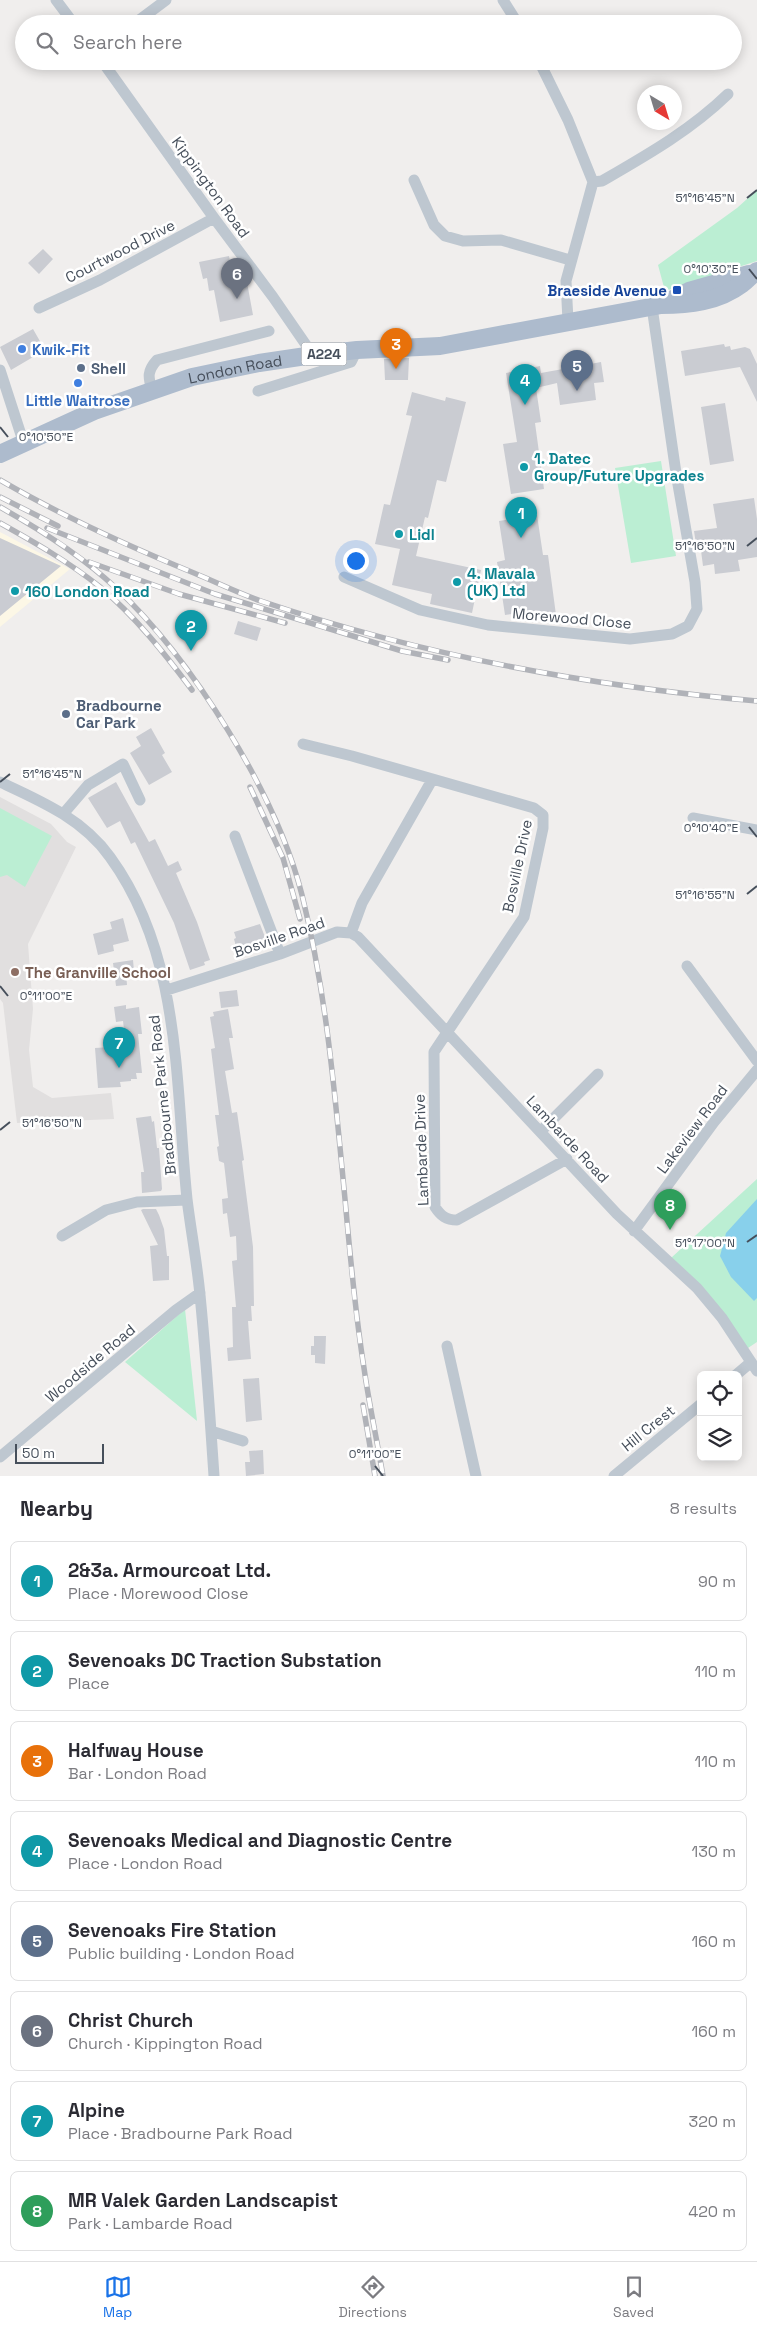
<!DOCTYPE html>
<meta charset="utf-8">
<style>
body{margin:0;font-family:"Space Grotesk",sans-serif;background:#f2f2f3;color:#2b2b33}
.controls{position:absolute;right:15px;bottom:15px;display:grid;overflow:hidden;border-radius:8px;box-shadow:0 2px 12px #0003}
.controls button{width:45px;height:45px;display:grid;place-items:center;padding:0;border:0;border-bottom:1px solid #e1e1e2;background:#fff;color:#2b2b33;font:25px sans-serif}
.compass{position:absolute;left:637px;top:85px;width:45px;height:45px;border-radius:50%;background:#fff;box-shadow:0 2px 12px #0003;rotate:142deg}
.scale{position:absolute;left:15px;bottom:12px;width:89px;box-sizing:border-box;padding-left:5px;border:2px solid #464f5b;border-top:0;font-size:14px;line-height:18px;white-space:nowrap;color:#464f5b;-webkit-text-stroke:4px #fff;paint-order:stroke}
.you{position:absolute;left:355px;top:560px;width:18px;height:18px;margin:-12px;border:4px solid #fff;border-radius:50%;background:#1a73e8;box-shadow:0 0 0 8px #1a73e833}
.badge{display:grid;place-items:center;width:32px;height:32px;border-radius:50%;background:#1a73e8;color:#fff;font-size:16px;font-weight:700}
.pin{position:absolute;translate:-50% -41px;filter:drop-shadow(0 1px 2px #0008)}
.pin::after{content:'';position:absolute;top:26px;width:18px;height:15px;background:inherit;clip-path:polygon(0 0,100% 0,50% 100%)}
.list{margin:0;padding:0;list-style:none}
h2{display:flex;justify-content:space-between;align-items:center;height:65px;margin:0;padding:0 20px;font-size:21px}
h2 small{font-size:16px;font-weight:400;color:#7c7c81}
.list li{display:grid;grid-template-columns:32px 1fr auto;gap:15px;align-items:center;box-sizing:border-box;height:80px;margin:0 10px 10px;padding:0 10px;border:1px solid #e1e1e2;border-radius:8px}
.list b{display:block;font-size:19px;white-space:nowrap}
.list p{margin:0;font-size:16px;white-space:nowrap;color:#7c7c81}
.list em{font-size:16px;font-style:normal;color:#7c7c81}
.icon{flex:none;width:28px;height:28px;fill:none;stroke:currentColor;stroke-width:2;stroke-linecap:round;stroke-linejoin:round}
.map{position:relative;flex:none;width:757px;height:1476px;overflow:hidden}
.search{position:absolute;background:#fff;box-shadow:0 2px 12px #0003;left:15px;right:15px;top:15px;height:55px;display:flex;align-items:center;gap:12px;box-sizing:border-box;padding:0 18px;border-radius:28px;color:#7c7c81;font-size:19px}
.sheet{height:785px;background:#fff}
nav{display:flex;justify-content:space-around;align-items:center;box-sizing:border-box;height:70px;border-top:1px solid #e1e1e2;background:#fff;font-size:14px;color:#7c7c81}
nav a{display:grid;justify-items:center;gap:2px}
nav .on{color:#1a73e8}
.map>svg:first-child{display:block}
.commercial{fill:#fcf7e6}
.education{fill:#e1dfdf}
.green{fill:#bbeed3}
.water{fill:#88d0eb}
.building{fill:#caccd2}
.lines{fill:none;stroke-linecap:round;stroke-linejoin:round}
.street{stroke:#bec7d0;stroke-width:11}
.primary{stroke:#adbbcd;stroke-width:18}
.rail-casing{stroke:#b0b2b8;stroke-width:5.5}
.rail{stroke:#fff;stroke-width:4;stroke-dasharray:11;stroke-linecap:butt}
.ticks{fill:none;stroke:#464f5b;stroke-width:2}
.transit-dot{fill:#1a4fb4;stroke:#fff;stroke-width:2}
.shop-dot{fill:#3f7fe0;stroke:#fff;stroke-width:2}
.service-dot{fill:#5c6f8a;stroke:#fff;stroke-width:2}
.culture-dot{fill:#0f9aa8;stroke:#fff;stroke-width:2}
.education-dot{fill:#8d6e63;stroke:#fff;stroke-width:2}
.labels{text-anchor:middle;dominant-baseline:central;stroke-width:5;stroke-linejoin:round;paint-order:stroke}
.shield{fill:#fff;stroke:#7e848c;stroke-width:1}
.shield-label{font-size:14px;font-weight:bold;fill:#464f5b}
.street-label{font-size:15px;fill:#464f5b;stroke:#fff}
.transit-label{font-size:15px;font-weight:bold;fill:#164399;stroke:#fff;text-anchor:end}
.shop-label{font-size:15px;font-weight:bold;fill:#366cbe;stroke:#fff;text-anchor:start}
.service-label{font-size:15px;font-weight:bold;fill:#4e5e75;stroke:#fff;text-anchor:start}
.culture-label{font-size:15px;font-weight:bold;fill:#0d838f;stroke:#fff;text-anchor:start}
.education-label{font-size:15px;font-weight:bold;fill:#785e54;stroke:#fff;text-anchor:start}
.ticks-label{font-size:12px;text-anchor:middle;fill:#464f5b;stroke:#fff;stroke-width:5;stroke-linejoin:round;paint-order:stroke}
</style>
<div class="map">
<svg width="757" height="1476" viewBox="0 0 757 1476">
<rect width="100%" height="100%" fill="#f0eeed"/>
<path class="commercial" d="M0 532 70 569 0 627Z"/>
<path class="education" d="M0 797 51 824 67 842 76 847 28 944 33 1009 29 1050 33 1087 52 1098 111 1093 114 1119 17 1123 3 1003 0 999Z"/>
<path class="green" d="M757 190V261L665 291 658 265 737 208Z
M661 461 676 556 631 563 615 468Z
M0 808 52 836 25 887 7 875 0 877Z
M757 1179V1342L745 1350 671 1258Z
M185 1309 197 1421 125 1362Z"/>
<path class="water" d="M757 1199V1298L754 1301 731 1277 720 1256 726 1233Z"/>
<path class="building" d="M43 249 53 259 39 274 28 263Z
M229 256 234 280 246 277 253 315 220 322 214 290 209 291 207 278 203 279 199 262Z
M33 329 45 350 11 370 0 347Z
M724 344 725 347 730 346 731 350 745 347 750 349 757 364V402L740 367 685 376 681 351Z
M409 358 408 380H385L384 359Z
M601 362 604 382 594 383 596 400 560 405 557 383 536 388 541 422 535 423 544 489 511 494 503 444 517 442 506 373 540 366 541 373Z
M412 392 445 401 446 397 466 402 446 482 437 480 428 518 425 517 416 556 481 570 472 613 430 604 432 594 392 585 400 549 375 544 384 504 390 505 412 416 406 415Z
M725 403 734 461 710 465 701 407Z
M754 498 757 519V557L738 560 740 571 715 574 714 564 703 566 700 543 696 544 694 531 717 528 713 504Z
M537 515 543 555H548L556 615 530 618 528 612 505 615 497 562 505 560 499 521Z
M0 538 61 566 0 616Z
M238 621 261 628 257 641 234 634Z
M151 728 165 753 162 755 172 772 149 785 130 753 141 746 136 737Z
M116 782 149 842 155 839 168 866 178 861 182 870 176 873 197 922 210 960 204 962 205 965 190 970 174 923 135 842 131 844 120 821 107 828 88 798Z
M123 918 129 941 113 945 114 951 98 955 93 934 112 929 110 922Z
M260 924 268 945 238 954 234 939 236 938 234 932Z
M133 960 134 971 126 973 127 985 116 986 113 963Z
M237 990 239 1006 221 1008 219 992Z
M126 1005V1009L139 1007 142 1034H138L142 1073H136L137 1079H131V1081L120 1082 121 1087 98 1088 95 1048 126 1046 123 1021 116 1022 114 1007Z
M228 1009 233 1038H229L234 1069 225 1071 232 1113 237 1112 244 1160 242 1161 253 1247 254 1306H251L252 1321H248L251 1359 228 1361 227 1348 233 1347 232 1307H236L232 1261 237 1260 236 1236 230 1237 227 1213 223 1214 222 1199 228 1198 224 1163 219 1161 217 1147 219 1146 215 1115H219L211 1049 215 1048 210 1017 214 1016 213 1012Z
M151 1116 152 1122 154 1121 157 1148H159L162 1189 161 1191 142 1193 141 1172H144L136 1118Z
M143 1209H156L159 1215 164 1229 167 1256H169V1280L153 1281 150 1246 158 1245 141 1210Z
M314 1336H326L325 1364 315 1363V1355H311V1346H314Z
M259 1378 262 1420 246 1422 243 1379Z
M263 1450 264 1474 246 1476 245 1462H250L249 1451Z"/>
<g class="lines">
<path class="street" d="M56 0 74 24
M503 0 518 24
M134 24 166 0
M102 61 214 218 273 297 313 355
M539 61 568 120 593 182 566 281 568 321
M414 180 434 225 445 236 463 241 501 240 570 260
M593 182 602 181C647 155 691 130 728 94
M39 308 100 280 214 218
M0 370 24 444
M152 390C148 377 147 371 157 360L269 331
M258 391 351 362 357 350
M344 577 420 610 488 625 630 639 672 634 688 626 697 609 695 582 676 473 652 307
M303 744 352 756 534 808 543 815V828L524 917 434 1052 435 1207C441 1216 446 1220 457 1220L567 1159
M0 782C41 801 83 819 110 857 182 956 175 1083 187 1199 191 1231 197 1263 200 1295 206 1355 210 1416 214 1476
M64 813 88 785 123 764 140 800
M693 818 757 830
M235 836 280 954
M351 933 362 903 432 780
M687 966 757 1061
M167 990 280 954 337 932 351 933 358 937 617 1214 697 1288 722 1318 757 1371
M541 1131 598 1074
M634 1231 714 1122 757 1070
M62 1236 106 1210 137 1202 187 1200
M447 1346 476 1476
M736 1375 750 1363
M211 1431 243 1441
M0 1457 176 1310 200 1293
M614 1476 701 1404"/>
<g class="primary">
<path d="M665 303 689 291 749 274"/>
<path id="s1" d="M0 454 94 411 192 377 259 363 313 355 357 350 440 346 661 305C689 305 718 302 742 284 748 280 751 275 757 271"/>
</g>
<defs>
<path id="rail" d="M0 480C62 516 128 546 194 573 216 582 238 593 261 601 420 655 590 686 757 701
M0 497 58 526
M0 507C41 530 82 556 116 588 192 659 277 795 302 895 327 996 335 1096 345 1199 350 1255 355 1312 364 1368 369 1404 377 1440 383 1476
M0 523C34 542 69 562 100 587 135 616 165 654 192 690
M47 528 215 594 402 651 448 660
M89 562 179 594 285 623
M250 787 283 858 300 919
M363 1405 375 1476"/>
</defs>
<use href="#rail" class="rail-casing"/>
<use href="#rail" class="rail"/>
</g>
<path class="ticks" d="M747 198 757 190M749 269 757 279M0 427 8 437M747 546 757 538M0 782 10 774M749 827 757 837M747 894 757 886M0 986 8 996M0 1130 10 1122M747 1242 757 1235M375 1466 383 1476"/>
<rect class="transit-dot" x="672" y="285" width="10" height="10" rx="2.5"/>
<g class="shop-dot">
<circle cx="22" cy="349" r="5"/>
<circle cx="78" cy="383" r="5"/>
</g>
<g class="service-dot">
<circle cx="81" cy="368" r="5"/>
<circle cx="66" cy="714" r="5"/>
</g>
<g class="culture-dot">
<circle cx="524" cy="467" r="5"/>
<circle cx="399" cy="534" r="5"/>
<circle cx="457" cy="582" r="5"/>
<circle cx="15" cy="591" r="5"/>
</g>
<circle class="education-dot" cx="15" cy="972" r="5"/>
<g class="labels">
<rect class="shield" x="301.5" y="342.5" width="45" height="23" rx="4"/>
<g class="shield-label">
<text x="324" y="354">A224</text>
</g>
<g class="street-label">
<text transform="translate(211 187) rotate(54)">Kippington Road</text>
<text transform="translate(120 251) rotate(-27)">Courtwood Drive</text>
<text stroke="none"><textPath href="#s1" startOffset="251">London Road</textPath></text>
<text transform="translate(572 618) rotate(5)">Morewood Close</text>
<text transform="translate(517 866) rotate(-78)">Bosville Drive</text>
<text transform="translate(279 937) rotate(-19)">Bosville Road</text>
<text transform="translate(162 1095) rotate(-96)">Bradbourne Park Road</text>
<text transform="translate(692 1129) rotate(-53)">Lakeview Road</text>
<text transform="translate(568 1139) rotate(47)">Lambarde Road</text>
<text transform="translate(421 1150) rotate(-92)">Lambarde Drive</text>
<text transform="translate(90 1363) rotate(-40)">Woodside Road</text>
<text transform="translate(648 1428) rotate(-39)">Hill Crest</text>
</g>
<g class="transit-label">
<text x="667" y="290">Braeside Avenue</text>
</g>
<g class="shop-label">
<text x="32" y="349">Kwik-Fit</text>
<text x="78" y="400" text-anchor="middle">Little Waitrose</text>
</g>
<g class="service-label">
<text x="91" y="368">Shell</text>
<text x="76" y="705">Bradbourne<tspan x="76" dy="17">Car Park</tspan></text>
</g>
<g class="culture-label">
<text x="534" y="458">1. Datec<tspan x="534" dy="17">Group/Future Upgrades</tspan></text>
<text x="409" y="534">Lidl</text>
<text x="467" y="573">4. Mavala<tspan x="467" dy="17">(UK) Ltd</tspan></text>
<text x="25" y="591">160 London Road</text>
</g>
<g class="education-label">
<text x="25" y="972">The Granville School</text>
</g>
</g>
<g class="ticks-label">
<text x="705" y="202">51°16'45"N</text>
<text x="711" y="273">0°10'30"E</text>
<text x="46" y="441">0°10'50"E</text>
<text x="705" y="550">51°16'50"N</text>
<text x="52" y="778">51°16'45"N</text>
<text x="711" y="832">0°10'40"E</text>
<text x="705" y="899">51°16'55"N</text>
<text x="46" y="1000">0°11'00"E</text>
<text x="52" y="1127">51°16'50"N</text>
<text x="705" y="1247">51°17'00"N</text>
<text x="375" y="1458">0°11'00"E</text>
</g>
</svg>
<div class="controls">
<button><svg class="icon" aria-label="locate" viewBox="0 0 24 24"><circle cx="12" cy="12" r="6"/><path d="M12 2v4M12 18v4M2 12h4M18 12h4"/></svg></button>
<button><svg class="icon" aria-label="layers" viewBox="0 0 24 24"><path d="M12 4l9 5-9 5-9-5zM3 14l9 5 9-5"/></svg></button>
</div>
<svg class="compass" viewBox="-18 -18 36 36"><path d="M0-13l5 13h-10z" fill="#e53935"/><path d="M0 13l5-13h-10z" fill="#7c7c81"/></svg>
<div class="scale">50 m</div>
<div class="you"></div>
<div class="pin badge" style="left:521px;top:538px;background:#0f9aa8">1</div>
<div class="pin badge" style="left:191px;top:651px;background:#0f9aa8">2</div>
<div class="pin badge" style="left:396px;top:369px;background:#e8710a">3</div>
<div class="pin badge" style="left:525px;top:405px;background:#0f9aa8">4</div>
<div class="pin badge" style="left:577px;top:391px;background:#5c6f8a">5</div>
<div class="pin badge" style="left:237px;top:299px;background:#6b7280">6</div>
<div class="pin badge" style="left:119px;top:1068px;background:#0f9aa8">7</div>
<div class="pin badge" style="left:670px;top:1230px;background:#2e9e5b">8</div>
<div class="search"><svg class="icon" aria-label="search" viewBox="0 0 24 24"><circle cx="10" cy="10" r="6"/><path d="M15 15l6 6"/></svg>Search here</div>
</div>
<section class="sheet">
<h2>Nearby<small>8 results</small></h2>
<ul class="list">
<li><span class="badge" style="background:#0f9aa8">1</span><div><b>2&amp;3a. Armourcoat Ltd.</b><p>Place · Morewood Close</p></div><em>90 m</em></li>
<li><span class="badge" style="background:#0f9aa8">2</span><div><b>Sevenoaks DC Traction Substation</b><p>Place</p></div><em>110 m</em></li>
<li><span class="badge" style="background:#e8710a">3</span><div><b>Halfway House</b><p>Bar · London Road</p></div><em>110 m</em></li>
<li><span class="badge" style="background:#0f9aa8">4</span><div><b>Sevenoaks Medical and Diagnostic Centre</b><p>Place · London Road</p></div><em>130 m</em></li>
<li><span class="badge" style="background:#5c6f8a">5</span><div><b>Sevenoaks Fire Station</b><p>Public building · London Road</p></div><em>160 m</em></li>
<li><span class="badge" style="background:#6b7280">6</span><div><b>Christ Church</b><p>Church · Kippington Road</p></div><em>160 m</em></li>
<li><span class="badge" style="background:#0f9aa8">7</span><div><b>Alpine</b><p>Place · Bradbourne Park Road</p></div><em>320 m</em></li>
<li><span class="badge" style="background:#2e9e5b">8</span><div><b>MR Valek Garden Landscapist</b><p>Park · Lambarde Road</p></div><em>420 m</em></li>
</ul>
</section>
<nav>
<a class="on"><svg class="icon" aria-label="map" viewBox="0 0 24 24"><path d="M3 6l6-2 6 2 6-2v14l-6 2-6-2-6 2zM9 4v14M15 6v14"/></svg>Map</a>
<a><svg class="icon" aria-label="directions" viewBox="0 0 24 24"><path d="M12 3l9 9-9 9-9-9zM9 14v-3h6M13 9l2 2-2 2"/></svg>Directions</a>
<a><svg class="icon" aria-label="saved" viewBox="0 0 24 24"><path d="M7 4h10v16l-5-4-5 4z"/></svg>Saved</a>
</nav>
